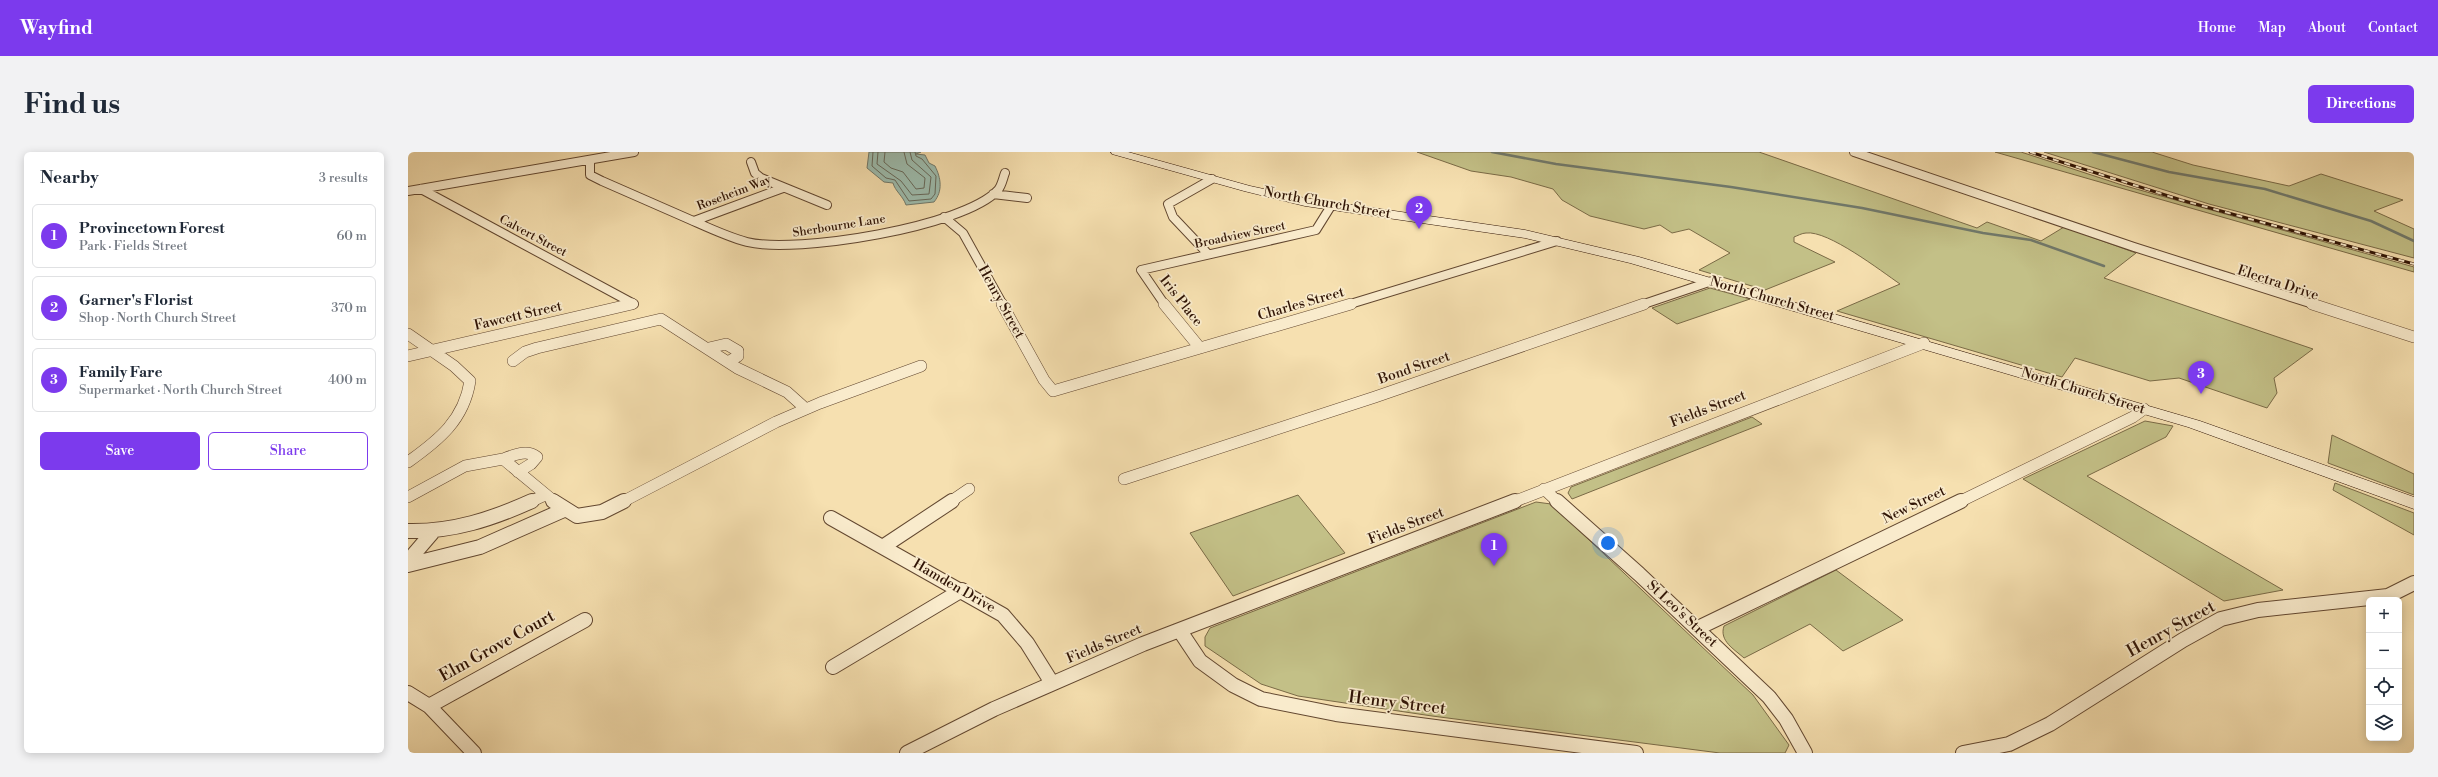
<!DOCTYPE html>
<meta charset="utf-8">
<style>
body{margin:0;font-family:"Libre Bodoni",serif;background:#f2f2f3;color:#1f2937}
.controls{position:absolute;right:12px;bottom:12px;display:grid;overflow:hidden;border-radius:6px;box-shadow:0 2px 10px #0003}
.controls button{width:36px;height:36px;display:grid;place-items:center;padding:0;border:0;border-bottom:1px solid #e0e1e3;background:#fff;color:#1f2937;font:20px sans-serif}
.you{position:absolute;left:1200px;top:391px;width:14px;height:14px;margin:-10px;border:3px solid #fff;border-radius:50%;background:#1a73e8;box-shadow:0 0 0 6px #1a73e833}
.badge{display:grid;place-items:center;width:26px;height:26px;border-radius:50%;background:#7c3aed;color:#fff;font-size:13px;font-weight:700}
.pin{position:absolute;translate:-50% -33px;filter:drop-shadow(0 1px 2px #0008)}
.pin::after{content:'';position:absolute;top:21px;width:14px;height:12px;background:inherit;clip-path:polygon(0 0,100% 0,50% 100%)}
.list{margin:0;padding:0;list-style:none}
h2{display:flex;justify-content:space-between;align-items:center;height:52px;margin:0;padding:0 16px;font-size:17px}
h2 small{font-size:13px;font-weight:400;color:#747a83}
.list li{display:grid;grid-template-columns:26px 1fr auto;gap:12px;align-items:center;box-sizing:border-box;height:64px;margin:0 8px 8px;padding:0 8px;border:1px solid #e0e1e3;border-radius:6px}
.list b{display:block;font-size:15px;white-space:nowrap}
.list p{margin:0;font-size:13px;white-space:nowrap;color:#747a83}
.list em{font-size:13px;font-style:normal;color:#747a83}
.actions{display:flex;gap:8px;padding:12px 16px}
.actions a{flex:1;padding:9px 0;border:1px solid #7c3aed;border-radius:6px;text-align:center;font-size:14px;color:#7c3aed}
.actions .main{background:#7c3aed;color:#fff}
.icon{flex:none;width:22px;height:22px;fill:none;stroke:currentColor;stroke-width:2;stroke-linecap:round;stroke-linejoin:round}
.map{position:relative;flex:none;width:2006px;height:601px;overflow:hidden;border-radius:6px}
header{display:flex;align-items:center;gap:24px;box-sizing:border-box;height:56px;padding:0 20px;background:#7c3aed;color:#fff}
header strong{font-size:19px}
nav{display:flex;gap:22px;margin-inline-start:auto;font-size:14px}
.intro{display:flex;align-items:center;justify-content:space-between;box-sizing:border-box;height:96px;padding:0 24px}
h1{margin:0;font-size:28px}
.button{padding:10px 18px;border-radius:6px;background:#7c3aed;color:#fff;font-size:14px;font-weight:700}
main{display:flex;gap:24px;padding:0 24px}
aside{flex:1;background:#fff;border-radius:6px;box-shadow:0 2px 10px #0003}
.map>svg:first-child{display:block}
.green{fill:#c3c087;stroke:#7a6a46}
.water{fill:#9dbdaf;stroke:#71796b}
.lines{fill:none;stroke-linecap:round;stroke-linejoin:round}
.shore{stroke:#66685a;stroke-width:1}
.stream{stroke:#71796b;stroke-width:2.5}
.minor-far2-casing{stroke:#624730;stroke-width:10}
.minor-far1-casing{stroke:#624730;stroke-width:12}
.minor-casing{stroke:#624730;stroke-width:16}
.secondary-casing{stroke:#301405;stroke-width:1}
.minor-far2{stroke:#f9ebcc;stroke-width:8}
.minor-far1{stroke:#f9ebcc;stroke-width:11}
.minor{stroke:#f9ebcc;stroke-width:14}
.secondary{fill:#f9ebcc;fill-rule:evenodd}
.rail-casing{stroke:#301405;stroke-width:3}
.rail{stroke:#f9ebcc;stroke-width:2;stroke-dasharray:6;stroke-linecap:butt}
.labels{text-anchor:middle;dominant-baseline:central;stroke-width:3.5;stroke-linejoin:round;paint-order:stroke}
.far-street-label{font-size:12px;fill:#301405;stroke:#f9ebcc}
.street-label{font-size:14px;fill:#301405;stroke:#f9ebcc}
.near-street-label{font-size:17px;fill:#301405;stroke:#f9ebcc}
</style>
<header>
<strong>Wayfind</strong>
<nav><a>Home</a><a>Map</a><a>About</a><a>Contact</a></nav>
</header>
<div class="intro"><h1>Find us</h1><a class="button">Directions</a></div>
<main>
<aside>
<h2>Nearby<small>3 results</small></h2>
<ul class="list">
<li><span class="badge">1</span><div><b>Provincetown Forest</b><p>Park · Fields Street</p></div><em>60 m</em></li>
<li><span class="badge">2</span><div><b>Garner's Florist</b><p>Shop · North Church Street</p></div><em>370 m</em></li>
<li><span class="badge">3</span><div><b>Family Fare</b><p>Supermarket · North Church Street</p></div><em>400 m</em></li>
</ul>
<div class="actions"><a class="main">Save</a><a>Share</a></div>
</aside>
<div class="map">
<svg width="2006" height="601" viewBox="0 0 2006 601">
<rect width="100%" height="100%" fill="#f6e0b0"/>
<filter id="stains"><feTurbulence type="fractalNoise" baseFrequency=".005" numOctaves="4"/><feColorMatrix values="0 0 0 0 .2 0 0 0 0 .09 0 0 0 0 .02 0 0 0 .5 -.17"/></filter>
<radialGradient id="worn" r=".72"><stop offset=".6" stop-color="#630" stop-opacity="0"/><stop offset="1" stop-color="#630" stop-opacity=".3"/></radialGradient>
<path class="green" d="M1009 0H1351L1569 76 1579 70 1633 89 1656 75 1728 101 1696 126 1905 197 1866 226 1869 241 1859 256 1771 226 1742 229 1667 206 1654 225 1429 159 1492 132C1473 119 1420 78 1398 81 1394 81 1389 84 1386 85V90L1427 110 1357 138 1291 118 1322 101 1281 77 1264 81 1252 73 1236 77 1182 64 1154 48 1145 37 1103 25 1063 19Z
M1587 0H1613L1714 33 2006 115V120Z
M1636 0H1744L1785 13 1881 34 1913 22 1995 48 1966 59 2006 77V106L1801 52Z
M1302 136 1342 147 1269 172 1244 156Z
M1344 265 1354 272 1164 347 1160 341 1163 335Z
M1737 269 1765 274 1758 285 1679 324 1875 438 1816 449 1615 327Z
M1924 283 2006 322V343L1920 311Z
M1927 331 2006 361V383L1925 338Z
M890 343 937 401 825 444 782 381Z
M1128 350 1143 352 1345 543 1381 593 1377 601H1312L1024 564 890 544 853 532 797 494V485L802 476Z
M1428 418 1495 468 1435 499 1402 472 1336 506C1326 497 1311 489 1316 474Z"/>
<path class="water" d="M461 0H513L508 2 517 3 521 11 527 14C533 26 535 39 526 50L498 53C495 44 487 39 485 31L476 30 459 16Z"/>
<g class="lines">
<path class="shore" d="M465 0 464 14 478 26 487 28 501 49 523 47 527 42 528 24 514 7 508 4 507 0
M470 0 469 12 493 29 504 43 521 42 523 25 504 8 502 0
M477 0 476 10 483 16 495 20 508 37 516 36 517 26 499 12 496 0"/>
<path class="stream" d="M1084 0 1148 12 1323 35 1454 56 1575 81 1623 88 1696 114
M1685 0 1761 20 1857 37 1963 69 2006 89"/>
<defs>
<path id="minor-far2" d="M1446 0 1726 95 1908 153
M182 8V23L194 29C224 42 253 55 283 68 301 76 320 85 339 90 388 102 556 75 590 38 594 33 595 26 597 21
M343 10 347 21 353 26 419 53
M13 37 226 152
M0 39 226 0
M585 42 619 46
M536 65 555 81 595 153
M286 69 375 36
M800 102 765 65 760 52 804 27
M220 153 226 152
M757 153 733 118 908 78 923 54
M939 153 1149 89
M1233 153 1304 129"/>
<path id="minor-far1" d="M594 152 636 228 645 239 943 152
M756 152 792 196
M1904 152 2006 185
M0 182 46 214 62 229C56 268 31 288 0 310
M301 196 318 192 330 199V204L320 210
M0 204 224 152
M105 209 117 200 129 196 253 167 329 216 379 240 398 257
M95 307C106 303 119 297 129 305L123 312 110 320
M716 327 967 245 1236 152
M1136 337 1150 350
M0 345 57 314 95 307 147 350
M122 350 137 343
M214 350 368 270 412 251 513 214
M542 350 561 337
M1105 350 1516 191
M1551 350 1725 265 1736 257"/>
<path id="minor" d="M145 349 169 364 194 360 216 349
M1149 349 1231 422 1361 545 1378 567 1397 601
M423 366 595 463 619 491 644 531
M0 379C45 380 84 367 124 349
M24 381 6 402 0 413 72 395 158 357
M476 394 544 349
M1290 476 1553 349
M772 479 792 509 825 533 853 547 928 562 1228 601
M425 515 554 438
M0 541 21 554 66 601
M21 554 177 468
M499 601 586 557 735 492 1107 349
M1555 601 1601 592 1642 572 1775 488 1813 467 1850 458 1980 444 2006 431"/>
<path id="secondary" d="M703 0H720L842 34 897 46 1117 78 1231 105 1792 269 2006 345V357L1780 275 1222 111 1117 86 897 54 836 39 704 2Z"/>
</defs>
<use href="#minor-far2" class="minor-far2-casing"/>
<use href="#minor-far1" class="minor-far1-casing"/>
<use href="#minor" class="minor-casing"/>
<use href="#secondary" class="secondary-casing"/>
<use href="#minor-far2" class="minor-far2"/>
<use href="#minor-far1" class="minor-far1"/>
<use href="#minor" class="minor"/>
<use href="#secondary" class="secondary"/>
<defs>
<path id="rail" d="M1622 0 1773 48 2006 112"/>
</defs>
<use href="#rail" class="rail-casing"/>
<use href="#rail" class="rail"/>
</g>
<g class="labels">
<g class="far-street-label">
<text transform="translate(326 41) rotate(-21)">Roseheim Way</text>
<text transform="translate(431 74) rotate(-9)">Sherbourne Lane</text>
<text transform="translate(832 83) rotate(-12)">Broadview Street</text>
<text transform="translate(125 84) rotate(28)">Calvert Street</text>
</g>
<g class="street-label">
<text transform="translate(919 51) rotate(10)">North Church Street</text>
<text transform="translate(1870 131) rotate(18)">Electra Drive</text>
<text transform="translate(1364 147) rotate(16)">North Church Street</text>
<text transform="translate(773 149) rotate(52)">Iris Place</text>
<text transform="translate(593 150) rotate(61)">Henry Street</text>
<text transform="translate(893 152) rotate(-16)">Charles Street</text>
<text transform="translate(110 164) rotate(-13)">Fawcett Street</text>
<text transform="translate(1006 216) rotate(-19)">Bond Street</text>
<text transform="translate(1675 239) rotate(17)">North Church Street</text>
<text transform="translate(1300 257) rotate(-21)">Fields Street</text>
<text transform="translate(1506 353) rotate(-26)">New Street</text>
<text transform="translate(998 374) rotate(-21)">Fields Street</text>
<text transform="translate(546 434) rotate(30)">Hamden Drive</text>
<text transform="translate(1274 462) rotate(43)">St Leo's Street</text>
<text transform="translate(696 492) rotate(-23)">Fields Street</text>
</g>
<g class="near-street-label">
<text transform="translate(1763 477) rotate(-29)">Henry Street</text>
<text transform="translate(89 494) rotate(-29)">Elm Grove Court</text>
<text transform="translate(989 551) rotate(7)">Henry Street</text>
</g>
</g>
<rect width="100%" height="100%" filter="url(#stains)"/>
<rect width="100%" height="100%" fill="url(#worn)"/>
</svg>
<div class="controls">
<button>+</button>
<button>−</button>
<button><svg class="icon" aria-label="locate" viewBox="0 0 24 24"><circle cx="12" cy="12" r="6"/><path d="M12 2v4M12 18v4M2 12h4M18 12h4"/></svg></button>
<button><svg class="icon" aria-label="layers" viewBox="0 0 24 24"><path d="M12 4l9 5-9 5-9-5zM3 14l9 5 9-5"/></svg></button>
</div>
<div class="you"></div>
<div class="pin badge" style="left:1086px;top:414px">1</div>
<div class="pin badge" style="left:1011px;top:77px">2</div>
<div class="pin badge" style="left:1793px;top:242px">3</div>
</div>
</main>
